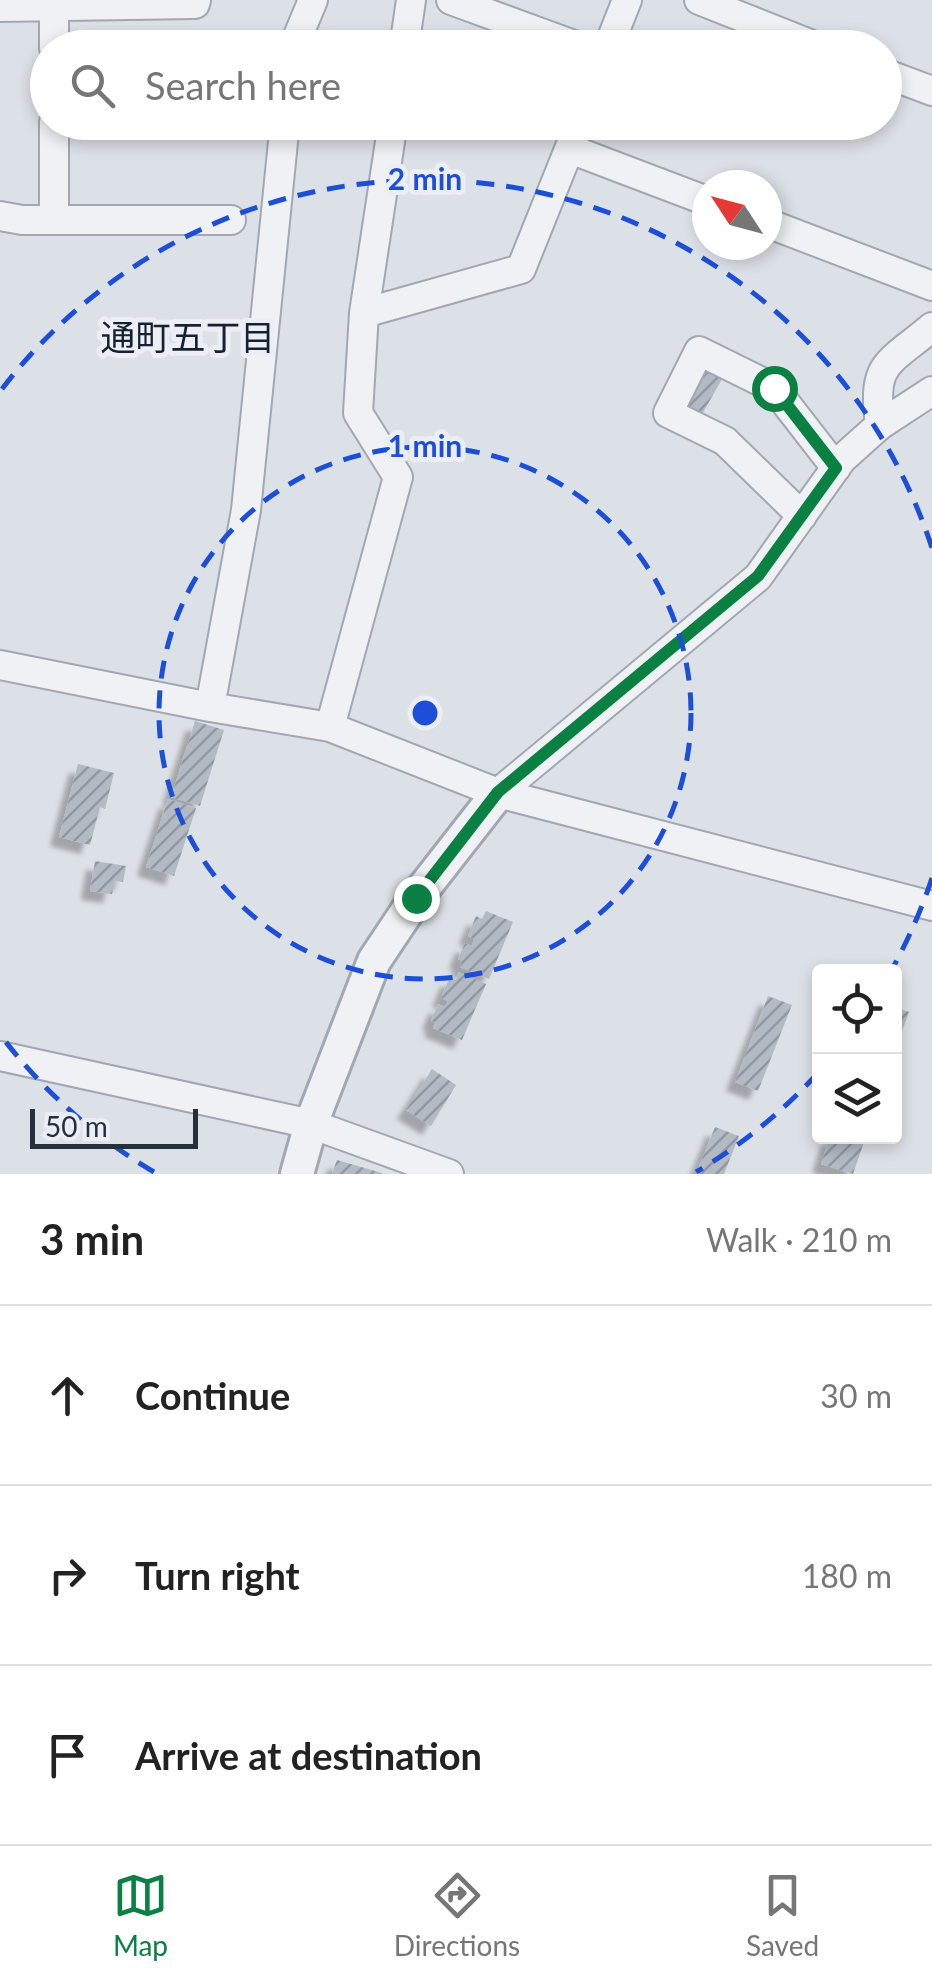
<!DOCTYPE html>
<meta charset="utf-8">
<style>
body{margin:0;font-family:Lato,"Noto Sans JP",sans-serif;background:#f6f6f6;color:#222}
.controls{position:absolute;right:30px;bottom:30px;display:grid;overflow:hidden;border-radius:10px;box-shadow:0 5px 15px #0003}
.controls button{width:90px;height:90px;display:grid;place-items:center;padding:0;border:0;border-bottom:2px solid #e0e0e0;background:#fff;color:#222;font:50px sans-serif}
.compass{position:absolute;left:692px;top:170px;width:90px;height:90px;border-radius:50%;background:#fff;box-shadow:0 5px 15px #0003;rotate:306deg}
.scale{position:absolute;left:30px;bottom:25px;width:168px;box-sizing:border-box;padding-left:10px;border:5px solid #252f3e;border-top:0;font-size:28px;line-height:35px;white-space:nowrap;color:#252f3e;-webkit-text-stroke:8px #ebeff5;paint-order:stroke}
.stop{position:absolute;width:30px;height:30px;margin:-22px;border:8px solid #0b8043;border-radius:50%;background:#fff}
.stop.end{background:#0b8043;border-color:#fff;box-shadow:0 2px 10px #0008}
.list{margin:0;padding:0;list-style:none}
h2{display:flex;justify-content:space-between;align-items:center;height:130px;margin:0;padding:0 40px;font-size:42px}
h2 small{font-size:32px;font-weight:400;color:#767676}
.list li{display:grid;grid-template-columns:65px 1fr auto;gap:30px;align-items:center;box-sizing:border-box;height:180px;padding:0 40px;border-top:2px solid #e0e0e0}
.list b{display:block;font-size:38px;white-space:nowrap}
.list em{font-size:32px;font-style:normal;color:#767676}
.icon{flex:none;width:55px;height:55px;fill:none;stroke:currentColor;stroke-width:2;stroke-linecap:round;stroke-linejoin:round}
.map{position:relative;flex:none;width:932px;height:1174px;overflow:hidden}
.search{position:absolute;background:#fff;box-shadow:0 5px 15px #0003;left:30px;right:30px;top:30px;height:110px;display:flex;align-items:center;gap:25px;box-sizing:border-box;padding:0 35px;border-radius:55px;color:#767676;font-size:38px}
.sheet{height:670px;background:#fff}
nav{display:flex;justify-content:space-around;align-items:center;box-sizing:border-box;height:140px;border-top:2px solid #e0e0e0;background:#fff;font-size:28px;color:#767676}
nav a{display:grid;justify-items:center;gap:5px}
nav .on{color:#0b8043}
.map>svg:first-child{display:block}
.building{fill:url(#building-hatch);filter:url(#shadow)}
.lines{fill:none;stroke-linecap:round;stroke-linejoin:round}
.minor-casing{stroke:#a1a8b1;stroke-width:32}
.tertiary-casing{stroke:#a1a8b1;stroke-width:38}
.minor{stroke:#eff1f5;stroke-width:28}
.tertiary{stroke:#eff1f5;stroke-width:32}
.route{stroke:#0b8043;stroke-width:12}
.ring{fill:none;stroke:#1d4ed8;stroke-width:5;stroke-dasharray:18 12}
.labels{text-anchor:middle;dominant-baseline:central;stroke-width:10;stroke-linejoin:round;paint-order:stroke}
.neighbourhood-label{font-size:35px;fill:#17202f;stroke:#ebeff5}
.centre{fill:#1d4ed8;stroke:#ebeff5;stroke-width:5}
.ring-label{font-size:30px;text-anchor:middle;font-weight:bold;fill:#1d4ed8;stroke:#ebeff5;stroke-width:10;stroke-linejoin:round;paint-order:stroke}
</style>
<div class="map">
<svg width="932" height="1174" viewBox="0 0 932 1174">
<defs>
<pattern id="building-hatch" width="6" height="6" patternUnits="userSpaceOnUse" patternTransform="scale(2.5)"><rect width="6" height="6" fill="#b3bac4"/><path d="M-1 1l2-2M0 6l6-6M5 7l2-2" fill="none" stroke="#9198a1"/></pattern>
<filter id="shadow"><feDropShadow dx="-9" dy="9" stdDeviation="2.5" flood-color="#0004"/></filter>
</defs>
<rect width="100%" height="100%" fill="#dce1e7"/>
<path class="building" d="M700 367 722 379 701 416 680 404Z
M195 721 224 730 200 806 171 797Z
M78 764 114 773 105 809 100 807 90 845 59 837Z
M168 799 196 808 174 876 146 867Z
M95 861 126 866 123 882 115 881 112 894 90 891Z
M486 911 513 922 489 979 460 967 462 961 458 959 465 943 472 946 474 939 468 936 476 916 482 919Z
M459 972 486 984 462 1040 433 1028 435 1022 431 1021 438 1004 445 1007 448 1001 441 998 450 977 456 980Z
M768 996 792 1005 758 1091 735 1082Z
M894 1007 909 1012 895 1050H894Z
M432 1069 456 1085 431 1126 406 1110Z
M715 1127 739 1136 724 1174H696Z
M830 1136H866L853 1174 821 1164Z
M337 1160 382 1173V1174H332Z"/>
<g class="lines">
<defs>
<path id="minor" d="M451 0 582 48
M699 0 820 48
M54 6V48
M0 7 195 4 196 0
M293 48 313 0
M404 48 411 0
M608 48 627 0
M884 73 932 91
M54 122V220
M570 149 707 201
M0 216 22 220H231
M767 223 932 286
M364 313 393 122
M880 425C872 362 887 365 932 327
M802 516 725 441 668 413 699 351 774 388 836 468
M0 665 210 707 330 727 498 793 932 906
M210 707 246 510 285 122
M330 727 398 477 358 413 364 313 521 269 580 122
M498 793 758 577 842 459 880 425 932 391
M0 1056 311 1124 449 1174"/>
<path id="tertiary" d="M297 1174 311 1124 374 961 416 898 498 793"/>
</defs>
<use href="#minor" class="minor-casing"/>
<use href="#tertiary" class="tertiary-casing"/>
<use href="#minor" class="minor"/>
<use href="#tertiary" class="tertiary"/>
</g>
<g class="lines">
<path class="route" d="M416 898 498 792 758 576 836 468 774 388"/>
</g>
<g class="ring">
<circle cx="425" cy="713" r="266"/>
<path d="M932 878A533 533 0 0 1 891 971M818 1073A533 533 0 0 1 696 1172M154 1172A533 533 0 0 1 2 1037M2 389A533 533 0 0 1 932 548"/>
</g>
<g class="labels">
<g class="neighbourhood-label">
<text x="188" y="336">通町五丁目</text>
</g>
</g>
<circle cx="425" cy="713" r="15" class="centre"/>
<g class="ring-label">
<text x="425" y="190">2 min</text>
<text x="425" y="457">1 min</text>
</g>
</svg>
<div class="controls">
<button><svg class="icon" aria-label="locate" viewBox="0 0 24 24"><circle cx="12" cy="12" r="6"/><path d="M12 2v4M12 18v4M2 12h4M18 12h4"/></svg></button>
<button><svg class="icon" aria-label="layers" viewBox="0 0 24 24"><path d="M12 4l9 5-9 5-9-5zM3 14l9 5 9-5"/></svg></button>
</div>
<svg class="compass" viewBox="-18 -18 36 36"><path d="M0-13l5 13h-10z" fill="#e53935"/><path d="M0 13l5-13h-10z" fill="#767676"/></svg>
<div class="scale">50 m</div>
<div class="stop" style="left:774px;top:388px"></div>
<div class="stop end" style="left:416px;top:898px"></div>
<div class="search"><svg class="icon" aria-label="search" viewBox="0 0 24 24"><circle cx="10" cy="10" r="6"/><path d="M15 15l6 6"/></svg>Search here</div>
</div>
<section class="sheet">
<h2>3 min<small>Walk · 210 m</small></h2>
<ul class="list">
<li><svg class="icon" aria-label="ahead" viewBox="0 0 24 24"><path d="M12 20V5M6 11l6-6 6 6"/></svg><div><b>Continue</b></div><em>30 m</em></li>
<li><svg class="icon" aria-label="right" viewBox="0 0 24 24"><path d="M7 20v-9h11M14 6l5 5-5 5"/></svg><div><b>Turn right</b></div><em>180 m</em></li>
<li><svg class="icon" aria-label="arrive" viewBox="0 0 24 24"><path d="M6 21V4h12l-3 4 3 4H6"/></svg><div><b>Arrive at destination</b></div></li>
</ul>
</section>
<nav>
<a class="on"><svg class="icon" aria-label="map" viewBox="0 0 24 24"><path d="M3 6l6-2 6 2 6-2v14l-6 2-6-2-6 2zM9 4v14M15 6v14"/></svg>Map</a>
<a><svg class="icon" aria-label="directions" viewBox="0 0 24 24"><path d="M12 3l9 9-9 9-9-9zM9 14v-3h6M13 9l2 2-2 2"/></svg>Directions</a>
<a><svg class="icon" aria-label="saved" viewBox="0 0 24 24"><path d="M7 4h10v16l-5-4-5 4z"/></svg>Saved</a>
</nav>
